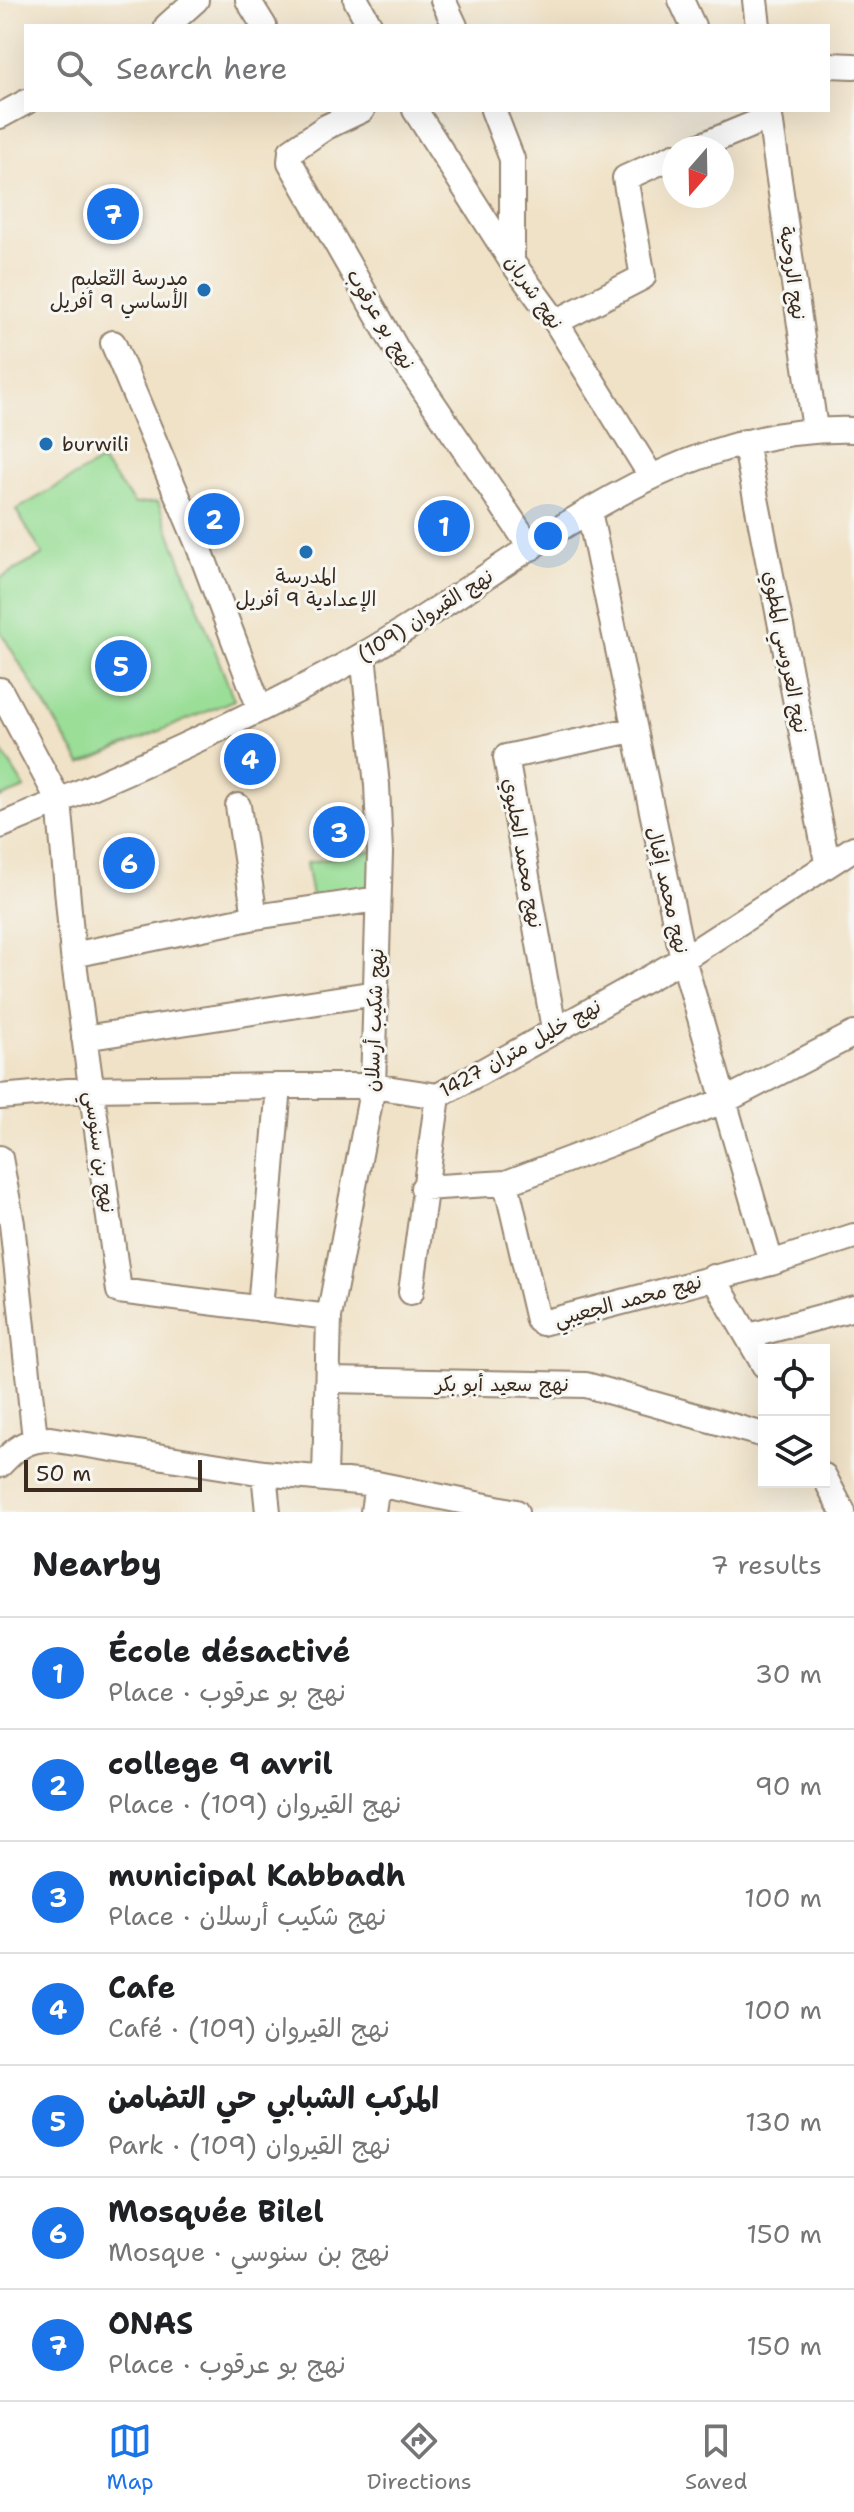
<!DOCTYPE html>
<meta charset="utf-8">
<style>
body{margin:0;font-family:"Shantell Sans","Playpen Sans Arabic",sans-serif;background:#f6f6f6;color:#202124}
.controls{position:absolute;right:24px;bottom:24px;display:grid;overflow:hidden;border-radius:0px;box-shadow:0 8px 32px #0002}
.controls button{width:72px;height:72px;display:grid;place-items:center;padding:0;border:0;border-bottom:2px solid #e0e0e0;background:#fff;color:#202124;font:40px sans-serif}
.compass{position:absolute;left:662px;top:136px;width:72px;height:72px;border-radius:50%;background:#fff;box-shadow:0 8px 32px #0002;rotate:200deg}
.scale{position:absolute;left:24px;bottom:20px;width:178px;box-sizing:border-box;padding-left:8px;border:4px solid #3b2a1e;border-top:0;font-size:22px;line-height:28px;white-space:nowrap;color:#3b2a1e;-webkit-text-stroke:6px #f6f6f2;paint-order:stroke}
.you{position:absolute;left:548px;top:536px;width:28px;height:28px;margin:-20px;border:6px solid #fff;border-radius:50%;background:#1a73e8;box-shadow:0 0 0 12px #1a73e833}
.badge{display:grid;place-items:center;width:52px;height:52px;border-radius:50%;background:#1a73e8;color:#fff;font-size:26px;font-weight:700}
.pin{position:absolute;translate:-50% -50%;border:4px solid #fff;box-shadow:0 2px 8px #0006}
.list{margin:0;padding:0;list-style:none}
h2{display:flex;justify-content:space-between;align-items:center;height:104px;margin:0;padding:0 32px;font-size:34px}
h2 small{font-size:26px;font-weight:400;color:#757577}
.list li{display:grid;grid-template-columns:52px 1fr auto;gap:24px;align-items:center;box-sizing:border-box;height:112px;padding:0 32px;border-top:2px solid #e0e0e0}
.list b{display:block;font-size:30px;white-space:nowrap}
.list p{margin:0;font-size:26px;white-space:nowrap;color:#757577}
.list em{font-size:26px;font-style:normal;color:#757577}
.icon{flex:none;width:44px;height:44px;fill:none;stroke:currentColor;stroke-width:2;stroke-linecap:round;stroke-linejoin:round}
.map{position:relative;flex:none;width:854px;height:1512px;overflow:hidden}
.search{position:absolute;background:#fff;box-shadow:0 8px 32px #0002;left:24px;right:24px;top:24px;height:88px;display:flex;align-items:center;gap:20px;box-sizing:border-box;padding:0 28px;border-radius:0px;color:#757577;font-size:30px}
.sheet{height:888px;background:#fff}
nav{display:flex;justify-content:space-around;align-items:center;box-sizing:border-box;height:112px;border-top:2px solid #e0e0e0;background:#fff;font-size:22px;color:#757577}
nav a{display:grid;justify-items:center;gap:4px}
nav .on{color:#1a73e8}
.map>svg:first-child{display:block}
.green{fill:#9ade97;stroke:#6a845a;stroke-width:2}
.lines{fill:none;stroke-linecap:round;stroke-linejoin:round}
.street-casing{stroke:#968672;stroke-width:28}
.street{stroke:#fff;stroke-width:24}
.poi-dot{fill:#1f6fb2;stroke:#f6f6f2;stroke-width:3}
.labels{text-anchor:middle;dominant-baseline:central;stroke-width:6;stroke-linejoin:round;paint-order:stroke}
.street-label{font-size:20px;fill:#3b2a1e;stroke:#f6f6f2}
.poi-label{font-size:20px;fill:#3b2a1e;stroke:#f6f6f2;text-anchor:end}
</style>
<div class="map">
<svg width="854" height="1512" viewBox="0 0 854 1512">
<rect width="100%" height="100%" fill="#f6f6f2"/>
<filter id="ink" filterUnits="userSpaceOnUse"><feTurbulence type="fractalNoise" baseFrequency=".0125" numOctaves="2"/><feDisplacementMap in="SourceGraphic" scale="16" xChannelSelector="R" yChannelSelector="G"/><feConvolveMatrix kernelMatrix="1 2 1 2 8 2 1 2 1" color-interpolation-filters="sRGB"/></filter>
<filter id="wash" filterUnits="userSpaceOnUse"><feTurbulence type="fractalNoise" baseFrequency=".006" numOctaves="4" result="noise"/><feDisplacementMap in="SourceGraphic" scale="32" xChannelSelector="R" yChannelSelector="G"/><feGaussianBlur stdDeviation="1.8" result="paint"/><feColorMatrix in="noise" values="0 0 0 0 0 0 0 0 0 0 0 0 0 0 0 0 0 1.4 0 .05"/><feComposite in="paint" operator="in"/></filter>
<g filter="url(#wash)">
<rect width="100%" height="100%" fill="#f0e2c7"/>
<path class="green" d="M101 461 135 504 158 502 234 700 81 764 0 631V578L43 555 16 510Z
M0 748 25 788 0 798Z
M377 850 375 892 313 902 306 863Z"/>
</g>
<g filter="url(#ink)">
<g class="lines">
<defs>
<path id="street" d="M248 0 264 26
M356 0 370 26
M443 0 455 26
M681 0 693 26
M755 0 758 26
M167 26 196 0
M828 65 854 66
M362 110 326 127 291 151 290 162 397 350 531 548
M415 110 512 262 556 322 651 476
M493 110 512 159V262
M769 110 815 429
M0 116 26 102
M695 148 770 117
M556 322 643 277 625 178 674 156
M113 343 197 542 260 709
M745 442 827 862
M589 511 683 959 771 1263
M0 690 59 801 73 955 119 1291 329 1317
M238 806 255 917
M0 826C122 775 246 721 361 656 518 567 663 424 854 430
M73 955 255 917 378 899
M554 1029 506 757 632 730
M84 1038 376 993
M0 1097 91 1089 279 1086H373L438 1096 683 959 854 848
M0 1158 12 1224 35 1439
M506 1183 538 1320 542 1323 771 1263 854 1236
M423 1188 506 1183 726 1100 854 1034
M713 1277 764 1365
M411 1292 438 1096
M260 1309 279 1086
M749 1336 854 1308
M330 1380 586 1385 764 1435
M0 1465C16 1448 26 1439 50 1439L264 1473 377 1484 516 1512
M264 1473 268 1512
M824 1476 843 1512
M325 1478 329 1317 373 1086 380 852 377 785 363 655
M373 1512 377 1484"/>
</defs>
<use href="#street" class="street-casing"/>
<use href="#street" class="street"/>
</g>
</g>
<g class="poi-dot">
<circle cx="204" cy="290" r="8"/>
<circle cx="46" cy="444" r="8"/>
<circle cx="306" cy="552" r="8"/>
</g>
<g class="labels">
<g class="street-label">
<text transform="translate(793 273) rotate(82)">نهج الروحية</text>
<text transform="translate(534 292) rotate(55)">نهج شربان</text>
<text transform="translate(381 319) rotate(59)">نهج بو عرقوب</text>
<text transform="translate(425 615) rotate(-32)">نهج القيروان (109)</text>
<text transform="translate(786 652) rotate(79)">نهج العروسي المطوي</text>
<text transform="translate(523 853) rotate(80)">نهج محمد الحليوي</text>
<text transform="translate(668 890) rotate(77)">نهج محمد إقبال</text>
<text transform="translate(374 1020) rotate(-88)">نهج شكيب أرسلان</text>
<text transform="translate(520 1048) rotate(-29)">نهج خليل متران 1427</text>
<text transform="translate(100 1152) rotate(82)">نهج بن سنوسي</text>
<text transform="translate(628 1300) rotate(-15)">نهج محمد الجعيبي</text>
<text x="502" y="1384">نهج سعيد أبو بكر</text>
</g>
<g class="poi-label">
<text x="188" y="278">مدرسة التّعليم<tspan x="188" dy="23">الأساسي 9 أفريل</tspan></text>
<text x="62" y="444" text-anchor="start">burwili</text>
<text x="306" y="576" text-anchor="middle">المدرسة<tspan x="306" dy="23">الإعدادية 9 أفريل</tspan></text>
</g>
</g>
</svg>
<div class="controls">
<button><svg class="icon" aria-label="locate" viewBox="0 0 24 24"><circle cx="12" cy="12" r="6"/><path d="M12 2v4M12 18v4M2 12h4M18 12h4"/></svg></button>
<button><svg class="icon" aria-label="layers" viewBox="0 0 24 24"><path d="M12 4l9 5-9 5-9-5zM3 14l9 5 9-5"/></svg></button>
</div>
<svg class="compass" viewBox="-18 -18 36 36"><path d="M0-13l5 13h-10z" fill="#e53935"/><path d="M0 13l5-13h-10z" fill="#757577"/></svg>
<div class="scale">50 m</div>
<div class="you"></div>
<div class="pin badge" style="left:444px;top:526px">1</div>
<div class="pin badge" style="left:214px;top:519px">2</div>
<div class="pin badge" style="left:339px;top:832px">3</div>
<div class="pin badge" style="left:250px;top:759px">4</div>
<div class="pin badge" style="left:121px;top:666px">5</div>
<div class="pin badge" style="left:129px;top:863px">6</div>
<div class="pin badge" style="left:113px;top:214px">7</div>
<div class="search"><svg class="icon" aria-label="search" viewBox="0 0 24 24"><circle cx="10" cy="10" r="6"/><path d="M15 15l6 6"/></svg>Search here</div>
</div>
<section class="sheet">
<h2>Nearby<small>7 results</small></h2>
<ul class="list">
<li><span class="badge">1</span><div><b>École désactivé</b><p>Place · نهج بو عرقوب</p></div><em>30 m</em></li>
<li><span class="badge">2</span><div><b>college 9 avril</b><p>Place · نهج القيروان (109)</p></div><em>90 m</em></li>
<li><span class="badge">3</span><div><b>municipal Kabbadh</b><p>Place · نهج شكيب أرسلان</p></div><em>100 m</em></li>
<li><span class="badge">4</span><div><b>Cafe</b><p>Café · نهج القيروان (109)</p></div><em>100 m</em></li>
<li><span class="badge">5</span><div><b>المركب الشبابي حي التضامن</b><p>Park · نهج القيروان (109)</p></div><em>130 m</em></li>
<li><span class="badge">6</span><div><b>Mosquée Bilel</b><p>Mosque · نهج بن سنوسي</p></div><em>150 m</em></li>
<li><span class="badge">7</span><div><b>ONAS</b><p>Place · نهج بو عرقوب</p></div><em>150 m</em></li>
</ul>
</section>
<nav>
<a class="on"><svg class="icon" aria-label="map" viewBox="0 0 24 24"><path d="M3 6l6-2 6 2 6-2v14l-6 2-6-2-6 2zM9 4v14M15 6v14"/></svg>Map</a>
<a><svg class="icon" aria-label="directions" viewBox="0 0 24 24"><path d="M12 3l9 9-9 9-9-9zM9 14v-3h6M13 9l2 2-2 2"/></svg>Directions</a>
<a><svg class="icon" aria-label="saved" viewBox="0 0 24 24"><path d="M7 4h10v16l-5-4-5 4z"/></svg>Saved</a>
</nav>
